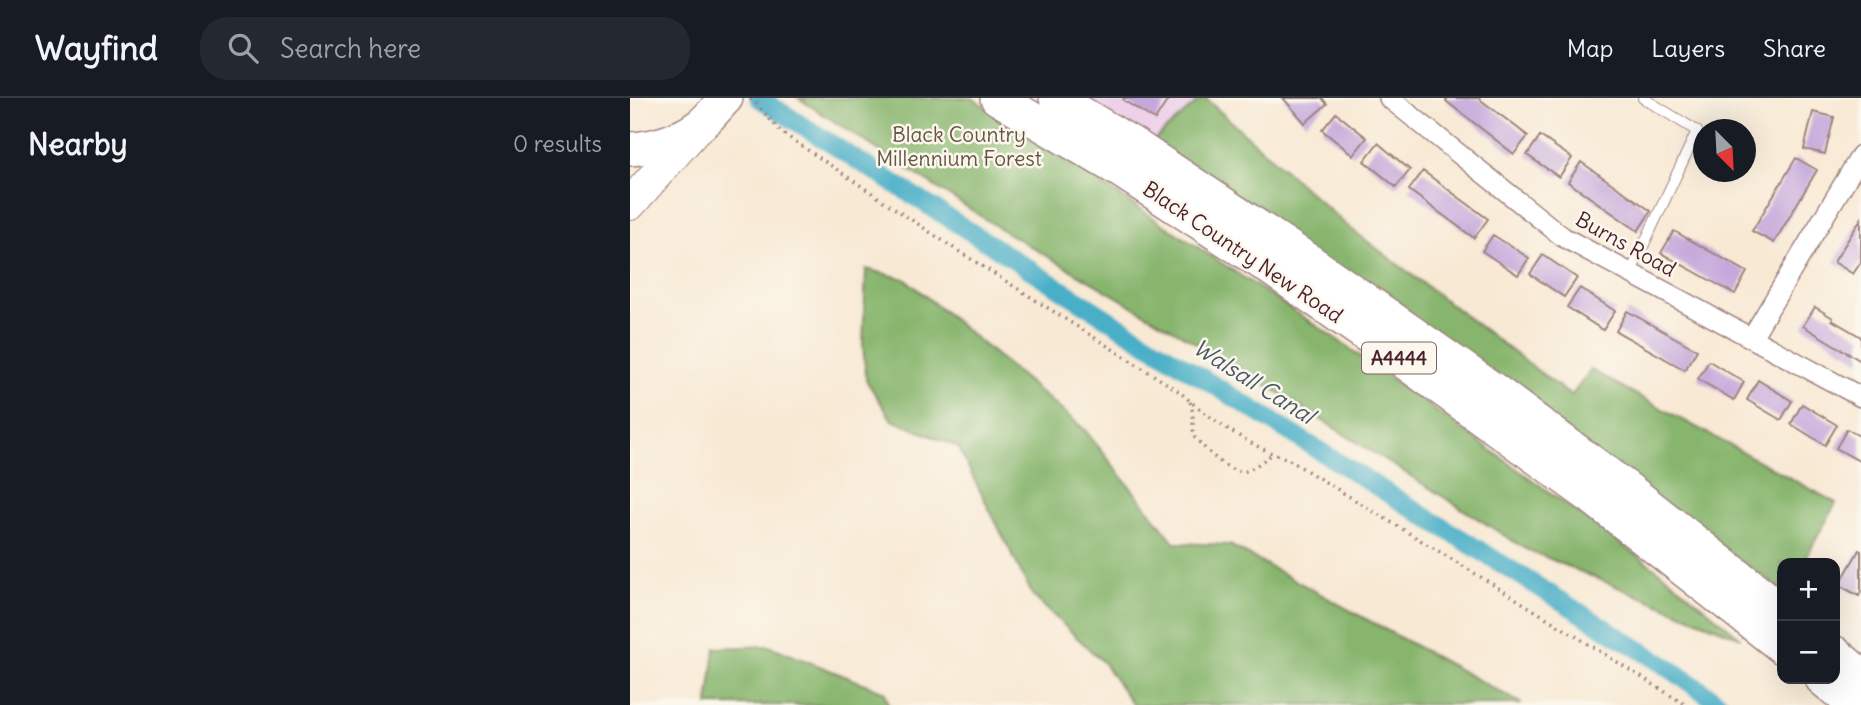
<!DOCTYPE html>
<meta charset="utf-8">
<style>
body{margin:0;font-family:Delius,sans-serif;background:#242831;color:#f1f3f6}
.controls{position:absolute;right:21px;bottom:21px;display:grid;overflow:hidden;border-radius:14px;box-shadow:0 7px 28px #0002}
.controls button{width:63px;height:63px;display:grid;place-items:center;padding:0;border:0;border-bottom:2px solid #363941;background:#171b24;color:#f1f3f6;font:35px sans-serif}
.compass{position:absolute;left:1063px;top:21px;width:63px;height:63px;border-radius:50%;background:#171b24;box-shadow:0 7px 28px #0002;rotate:156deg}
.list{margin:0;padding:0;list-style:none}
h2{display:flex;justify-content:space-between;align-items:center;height:91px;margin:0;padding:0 28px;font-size:30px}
h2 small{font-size:23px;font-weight:400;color:#9ea1a6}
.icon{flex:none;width:38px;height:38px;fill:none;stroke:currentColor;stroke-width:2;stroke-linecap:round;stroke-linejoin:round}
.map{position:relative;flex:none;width:1231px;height:607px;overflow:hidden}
header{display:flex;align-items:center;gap:42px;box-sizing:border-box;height:98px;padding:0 35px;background:#171b24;border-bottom:2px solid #363941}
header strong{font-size:33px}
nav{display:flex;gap:38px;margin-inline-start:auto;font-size:24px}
.search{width:490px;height:63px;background:#242831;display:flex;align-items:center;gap:18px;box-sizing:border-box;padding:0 24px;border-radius:28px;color:#9ea1a6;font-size:26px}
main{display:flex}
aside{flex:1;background:#171b24}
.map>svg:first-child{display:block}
.built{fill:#edd1e9}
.forest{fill:#87b56d;stroke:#686a4c;stroke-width:2}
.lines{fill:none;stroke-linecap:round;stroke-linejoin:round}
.canal{stroke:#48afc7;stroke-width:19}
.building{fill:#c5a8db}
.service-casing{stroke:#a18480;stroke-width:12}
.minor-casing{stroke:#a18480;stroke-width:22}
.primary-casing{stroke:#a18480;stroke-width:34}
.trunk-casing{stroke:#a18480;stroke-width:36}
.path{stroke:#a18480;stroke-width:3.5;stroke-dasharray:2 5;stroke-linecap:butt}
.service{stroke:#fff;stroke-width:10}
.minor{stroke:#fff;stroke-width:19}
.primary{stroke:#fff;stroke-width:32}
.trunk{stroke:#fff;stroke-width:33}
.labels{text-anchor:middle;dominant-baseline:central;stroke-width:5;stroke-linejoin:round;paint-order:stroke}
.shield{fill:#fbf7ec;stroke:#7f6065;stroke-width:2}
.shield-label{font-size:19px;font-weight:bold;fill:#4a1f2b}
.park-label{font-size:21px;fill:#675544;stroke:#fbf7ec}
.street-label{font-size:21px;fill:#4a1f2b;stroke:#fbf7ec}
.water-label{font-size:23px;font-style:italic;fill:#495969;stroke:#fbf7ec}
</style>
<header>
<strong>Wayfind</strong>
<div class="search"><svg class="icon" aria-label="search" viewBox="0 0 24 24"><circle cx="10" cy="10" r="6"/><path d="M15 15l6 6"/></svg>Search here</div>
<nav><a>Map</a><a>Layers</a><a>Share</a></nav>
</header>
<main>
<aside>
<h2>Nearby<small>0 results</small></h2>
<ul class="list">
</ul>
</aside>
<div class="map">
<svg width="1231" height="607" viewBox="0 0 1231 607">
<rect width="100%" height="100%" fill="#fbf7ec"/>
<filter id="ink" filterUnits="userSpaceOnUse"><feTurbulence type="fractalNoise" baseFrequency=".0143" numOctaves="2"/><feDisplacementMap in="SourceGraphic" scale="14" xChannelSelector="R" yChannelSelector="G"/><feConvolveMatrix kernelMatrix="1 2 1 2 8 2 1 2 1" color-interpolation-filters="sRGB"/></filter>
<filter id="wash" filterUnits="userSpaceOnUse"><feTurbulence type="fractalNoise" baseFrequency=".00686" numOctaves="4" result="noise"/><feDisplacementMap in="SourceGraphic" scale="28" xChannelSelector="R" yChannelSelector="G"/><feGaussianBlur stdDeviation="1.57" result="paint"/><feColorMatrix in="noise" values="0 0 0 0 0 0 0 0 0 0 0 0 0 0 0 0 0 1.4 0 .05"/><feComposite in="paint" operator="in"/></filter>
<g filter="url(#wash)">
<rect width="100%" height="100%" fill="#f8e9d4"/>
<path class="built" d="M456 0H572L523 43Z"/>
<path class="forest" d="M168 0H342L702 238 1036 478 1111 540 896 451 614 273 369 130Z
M572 0H575L716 127 941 298 961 272 1206 405 1173 465H1152V492L523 43Z
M236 171 275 181 454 331 545 445 600 447 892 606 503 607 473 564 403 498 328 349 262 322 236 282 233 247Z
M139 548 255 594 258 607H78L85 550Z"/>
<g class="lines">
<path class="canal" d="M129 0 489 228 1039 570 1092 607"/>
</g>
<g id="blocks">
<path class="building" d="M494 0H539L525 22 493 2Z
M653 0H692L697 6 675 25Z
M818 0H848L898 38 884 56 816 3Z
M1183 14 1204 19 1195 56 1174 51Z
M706 15 737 40 723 57 692 32Z
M910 38 942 60 929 79 897 57Z
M748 45 780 72 766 89 734 63Z
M1166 60 1187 72 1144 145 1122 133Z
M951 64 1021 113 1008 133 938 84Z
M793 73 858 121 844 140 779 92Z
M1231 121V164L1223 176 1204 164Z
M1044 133 1117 174 1105 196 1031 155Z
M863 137 899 160 888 177 852 153Z
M913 157 947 180 934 199 900 176Z
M950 190 985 213 973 232 937 209Z
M1185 209 1203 220 1202 222 1231 239V263L1173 228Z
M997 213 1067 252 1055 272 986 233Z
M1079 263 1114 284 1104 302 1068 281Z
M1128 282 1162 303 1151 322 1117 302Z
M1172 306 1207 327 1195 347 1161 326Z
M1217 331 1231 339V364L1206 350Z
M1229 452 1231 453V493L1229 498 1209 487Z"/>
</g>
</g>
<g filter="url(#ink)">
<use href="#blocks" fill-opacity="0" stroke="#a18480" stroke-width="2"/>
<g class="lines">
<defs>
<path id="service" d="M1000 176 1067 33 1013 0"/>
<path id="minor" d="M759 0 933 139 1231 299
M1122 239 1231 57"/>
<path id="primary" d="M0 106 67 30"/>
<path id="trunk" d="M367 0 489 72 641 171 749 246 961 399 1152 549
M426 0 506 48 677 161 863 291 997 390 1152 512
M0 51C22 50 51 42 69 28 79 21 87 9 96 0
M1205 555 1231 577
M1192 581 1224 607"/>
</defs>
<use href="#service" class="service-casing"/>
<use href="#minor" class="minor-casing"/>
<use href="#primary" class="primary-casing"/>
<use href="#trunk" class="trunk-casing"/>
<path class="path" d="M120 1 126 5 151 34 322 149 550 294C575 318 624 351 656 360L859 484 1056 607
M560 304C565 316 561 328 565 340 577 352 601 380 619 372 627 368 635 361 642 356"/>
<use href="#service" class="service"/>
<use href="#minor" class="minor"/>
<use href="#primary" class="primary"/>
<use href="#trunk" class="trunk"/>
</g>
</g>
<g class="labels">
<rect class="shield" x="732" y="244.5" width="74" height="31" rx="5"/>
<g class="shield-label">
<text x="769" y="260">A4444</text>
</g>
<g class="park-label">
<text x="329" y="36">Black Country<tspan x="329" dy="24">Millennium Forest</tspan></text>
</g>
<g class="street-label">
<text transform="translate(996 146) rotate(29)">Burns Road</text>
<text transform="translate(613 154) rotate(34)">Black Country New Road</text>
</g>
<g class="water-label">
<text transform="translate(624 283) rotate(32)">Walsall Canal</text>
</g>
</g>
</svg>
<div class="controls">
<button>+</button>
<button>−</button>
</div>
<svg class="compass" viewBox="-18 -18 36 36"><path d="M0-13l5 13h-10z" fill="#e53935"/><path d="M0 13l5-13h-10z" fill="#9ea1a6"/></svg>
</div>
</main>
